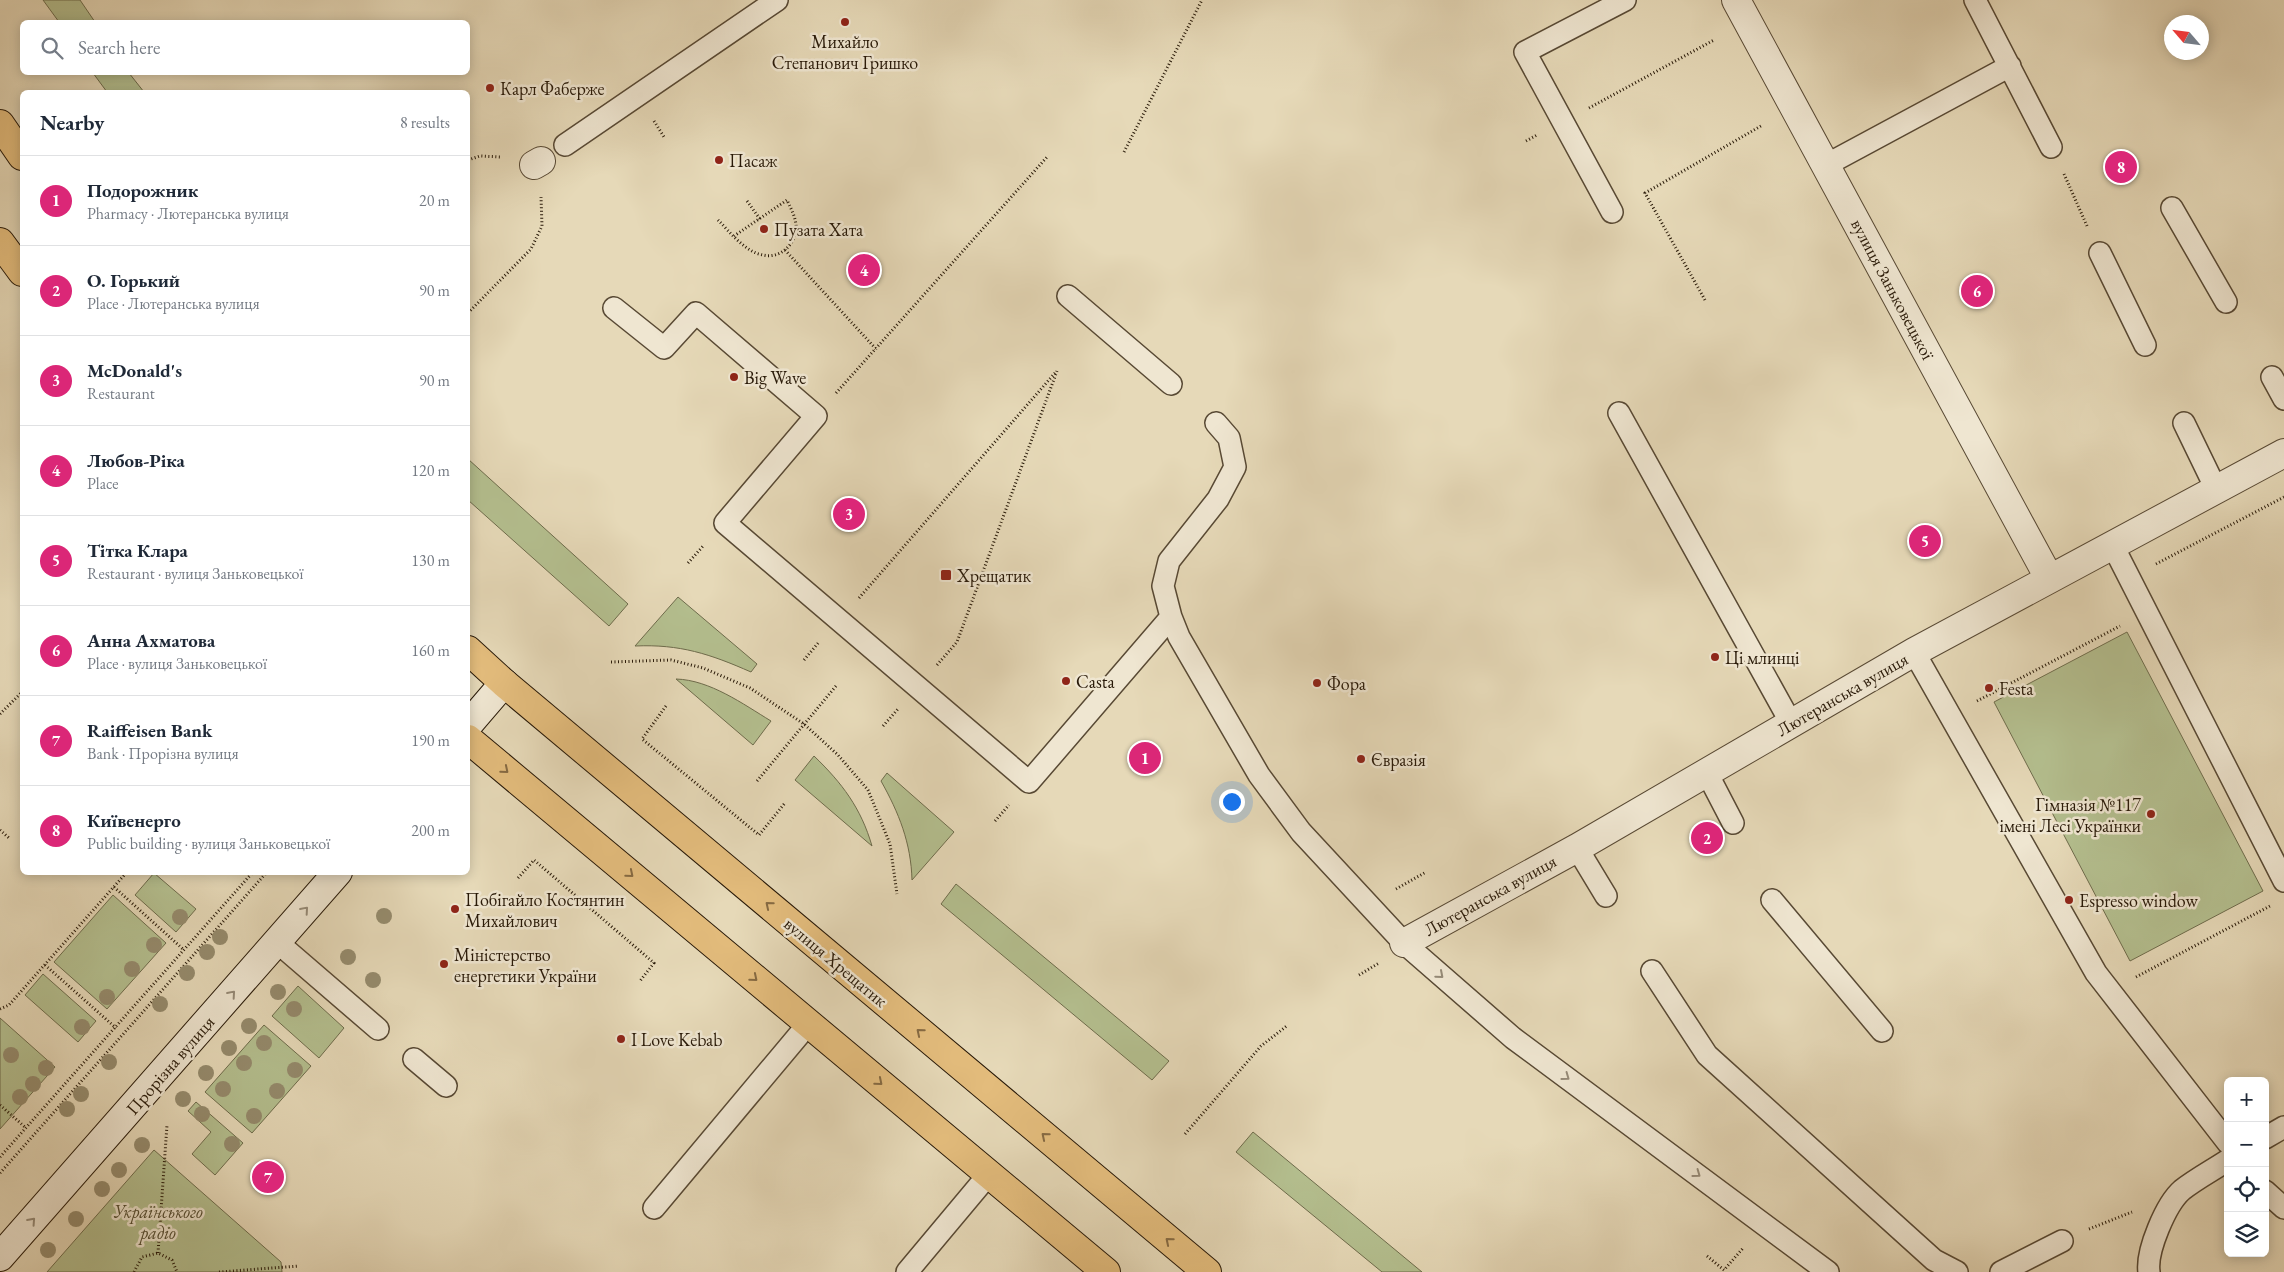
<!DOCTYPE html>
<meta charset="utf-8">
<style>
body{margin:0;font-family:"EB Garamond",serif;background:#f6f6f7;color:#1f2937}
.controls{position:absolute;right:15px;bottom:15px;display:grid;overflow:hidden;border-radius:8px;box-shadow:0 2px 12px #0003}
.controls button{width:45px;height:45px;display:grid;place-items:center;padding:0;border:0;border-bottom:1px solid #e0e1e3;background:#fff;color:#1f2937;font:25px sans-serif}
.compass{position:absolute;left:2164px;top:15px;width:45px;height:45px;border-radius:50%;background:#fff;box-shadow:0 2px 12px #0003;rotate:298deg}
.you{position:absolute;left:1231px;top:801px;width:18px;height:18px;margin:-12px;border:4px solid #fff;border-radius:50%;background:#1a73e8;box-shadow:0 0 0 8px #1a73e833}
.badge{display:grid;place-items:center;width:32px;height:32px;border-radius:50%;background:#db2777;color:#fff;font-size:16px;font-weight:700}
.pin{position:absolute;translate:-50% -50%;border:2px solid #fff;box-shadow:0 1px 5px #0006}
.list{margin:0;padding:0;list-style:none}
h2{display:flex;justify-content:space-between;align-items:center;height:65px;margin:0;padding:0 20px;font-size:21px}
h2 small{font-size:16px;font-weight:400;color:#747a83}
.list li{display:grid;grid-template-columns:32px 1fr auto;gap:15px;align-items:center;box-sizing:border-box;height:90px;padding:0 20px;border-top:1px solid #e0e1e3}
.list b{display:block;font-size:19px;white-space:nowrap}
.list p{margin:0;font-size:16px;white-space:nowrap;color:#747a83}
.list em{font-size:16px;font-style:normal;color:#747a83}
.icon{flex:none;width:28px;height:28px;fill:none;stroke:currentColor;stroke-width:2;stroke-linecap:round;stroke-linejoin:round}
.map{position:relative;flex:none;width:2284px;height:1272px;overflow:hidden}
.search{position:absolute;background:#fff;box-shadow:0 2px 12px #0003;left:20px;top:20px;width:450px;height:55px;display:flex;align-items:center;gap:12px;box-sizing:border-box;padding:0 18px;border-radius:8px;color:#747a83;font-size:19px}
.panel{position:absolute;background:#fff;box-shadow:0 2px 12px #0003;left:20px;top:90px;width:450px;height:785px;border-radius:8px}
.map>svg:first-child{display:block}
.green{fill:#b4bf8f;stroke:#6e6c4c}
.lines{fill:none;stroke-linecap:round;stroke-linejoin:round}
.lane-casing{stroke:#584934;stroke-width:24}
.street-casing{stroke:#584934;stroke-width:30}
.secondary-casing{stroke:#281908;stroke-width:30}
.primary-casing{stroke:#281908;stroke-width:30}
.path{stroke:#281908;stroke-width:3;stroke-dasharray:1 2.5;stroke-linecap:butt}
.lane{stroke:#efe6d1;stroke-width:21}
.street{stroke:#efe6d1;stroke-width:28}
.secondary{stroke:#efe6d1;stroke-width:28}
.primary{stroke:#e3bc7c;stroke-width:28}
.tree{fill:#958b6d}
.oneway{stroke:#866a42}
.oneway2{stroke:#958a77}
.poi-dot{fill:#8f2418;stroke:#efe6d1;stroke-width:2}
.labels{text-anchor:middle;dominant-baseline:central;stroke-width:5;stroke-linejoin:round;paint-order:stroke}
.poi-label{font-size:18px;fill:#281908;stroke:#efe6d1;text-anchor:start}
.street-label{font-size:18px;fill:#281908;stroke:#efe6d1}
.park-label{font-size:18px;font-style:italic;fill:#524b30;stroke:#efe6d1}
</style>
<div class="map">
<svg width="2284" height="1272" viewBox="0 0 2284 1272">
<rect width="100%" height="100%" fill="#e6d9b8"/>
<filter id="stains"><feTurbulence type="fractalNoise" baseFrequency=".004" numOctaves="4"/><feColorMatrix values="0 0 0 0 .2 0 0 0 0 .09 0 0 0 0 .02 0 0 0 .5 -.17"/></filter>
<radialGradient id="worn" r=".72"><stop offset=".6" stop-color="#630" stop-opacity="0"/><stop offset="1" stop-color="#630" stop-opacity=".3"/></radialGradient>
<path class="green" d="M43 0H80L95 22H59Z
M93 73H129L144 92H107Z
M468 459 628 604 609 626 468 500Z
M678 597 757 664 751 672C710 654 680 644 635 646Z
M2127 632 2263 891 2130 961 1994 702Z
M676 679C710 680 743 704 771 721L753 745Z
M814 756C842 783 861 808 872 846L795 780Z
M887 773 954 832 912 880C911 843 899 813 881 781Z
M154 873 196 909 176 932 135 895Z
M956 884 1169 1061 1152 1080 941 904Z
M113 895 166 943 107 1009 54 962Z
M43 974 96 1021 78 1042 25 995Z
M298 986 344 1028 319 1058 272 1016Z
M0 1018 55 1067 0 1129Z
M264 1025 311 1066 252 1133 205 1092Z
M196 1102 243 1143 215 1175 192 1154 211 1132 188 1111Z
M1253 1132 1422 1272H1382L1236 1152Z
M154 1150 281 1262 282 1272H47Z"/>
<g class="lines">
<defs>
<path id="lane" d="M1975 0 2051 147
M565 145 777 0
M1826 165 2010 66
M2172 208 2226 302
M1612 212 1525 52 1625 0
M2100 253 2145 345
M1068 296 1171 384
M614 308 664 348 696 313 816 416 725 523 1029 782 1171 617
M2272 377 2284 399
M1619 413 1791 723
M1216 423 1229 438 1235 467 1218 499 1169 561 1163 586 1171 617 1179 637 1259 775 1301 832 1404 943 1513 1038 1828 1272
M2184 423 2216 489
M2112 544 2284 881
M1914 652 2096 973 2228 1143
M1707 773 1733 823
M1577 848 1606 896
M1772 900 1882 1031
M277 942 378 1029
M1652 971 1707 1055 1934 1260 1957 1272
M414 1059 446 1086
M2265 1138 2284 1127
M2265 1191 2284 1208
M654 1208 809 1023
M907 1272 989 1174
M2001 1272 2062 1241
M2149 1272C2146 1251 2166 1204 2182 1190 2196 1179 2213 1170 2228 1160"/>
<path id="street" d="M1736 0 2049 578
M534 165 541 161
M1404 943 1577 848 1914 652 2284 453"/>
<path id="secondary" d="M468 725 504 683
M0 1257 338 872"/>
<path id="primary" d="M0 124 22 156
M0 242 22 272
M468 650 504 683 1207 1272
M468 739 1106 1272"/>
</defs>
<use href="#lane" class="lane-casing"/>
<use href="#street" class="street-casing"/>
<use href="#secondary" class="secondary-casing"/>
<use href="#primary" class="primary-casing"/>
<path class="path" d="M1589 108 1714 40
M654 121 664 137
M1526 141 1537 135
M1124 152 1202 0
M468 160 480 156 501 157
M2064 174 2087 226
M747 201 760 219
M718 220C730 232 745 252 763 255 779 259 794 246 796 230 797 219 791 209 787 200L734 236
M785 250 876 349
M1705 300 1645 193 1761 126
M468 313 531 249 542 226 541 197
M836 393 1047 157
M688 563 704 545
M2156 564 2284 497
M859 598 1055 373
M804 660 819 642
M611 662 671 660 703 668 750 688 804 724 838 755 868 790 890 844 897 894
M937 665 957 642 1057 371
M1977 701 2120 626
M666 706 642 739 759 835 785 803
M0 714 22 692
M883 726 898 709
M757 781 836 686
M995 821 1009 805
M0 830 9 838
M518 878 534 860 654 963 640 981
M114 887 184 950
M1396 889 1426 872
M45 965 116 1028
M1359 975 1379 963
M2136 977 2270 906
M0 1009 9 1005 127 872
M0 1105 26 1128
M1185 1134 1261 1046 1288 1025
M0 1157 253 872
M0 1173 267 872
M2089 1229 2132 1212
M158 1253 167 1125
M1707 1256 1724 1270 1744 1247
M134 1272 142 1257 158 1253 172 1260 177 1272
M219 1272 299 1266"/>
<use href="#lane" class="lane"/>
<use href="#street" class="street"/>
<use href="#secondary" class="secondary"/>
<use href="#primary" class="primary"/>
</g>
<g class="tree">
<circle cx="384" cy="916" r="8"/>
<circle cx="180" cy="917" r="8"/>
<circle cx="220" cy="937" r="8"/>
<circle cx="154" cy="945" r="8"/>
<circle cx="207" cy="952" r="8"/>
<circle cx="348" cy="957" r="8"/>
<circle cx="132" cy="969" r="8"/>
<circle cx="187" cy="973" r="8"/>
<circle cx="373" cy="980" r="8"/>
<circle cx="278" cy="992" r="8"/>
<circle cx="107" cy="997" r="8"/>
<circle cx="160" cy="1004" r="8"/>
<circle cx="294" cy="1009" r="8"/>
<circle cx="249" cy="1026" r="8"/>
<circle cx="82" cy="1027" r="8"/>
<circle cx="264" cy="1043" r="8"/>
<circle cx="229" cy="1048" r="8"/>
<circle cx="11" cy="1055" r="8"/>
<circle cx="109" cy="1062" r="8"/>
<circle cx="244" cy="1063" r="8"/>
<circle cx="46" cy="1068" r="8"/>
<circle cx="295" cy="1070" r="8"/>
<circle cx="206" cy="1073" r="8"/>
<circle cx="33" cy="1084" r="8"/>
<circle cx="223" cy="1089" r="8"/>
<circle cx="277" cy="1091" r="8"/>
<circle cx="81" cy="1094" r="8"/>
<circle cx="20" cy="1097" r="8"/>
<circle cx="183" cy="1099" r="8"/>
<circle cx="67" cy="1109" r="8"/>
<circle cx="202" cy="1114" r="8"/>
<circle cx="254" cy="1116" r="8"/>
<circle cx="232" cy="1144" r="8"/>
<circle cx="142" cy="1145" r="8"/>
<circle cx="119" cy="1170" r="8"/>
<circle cx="102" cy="1189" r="8"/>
<circle cx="76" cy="1219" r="8"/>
<circle cx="48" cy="1250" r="8"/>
</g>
<defs><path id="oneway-chevron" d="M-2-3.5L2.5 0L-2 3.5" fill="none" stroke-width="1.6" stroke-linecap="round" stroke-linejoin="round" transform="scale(1.25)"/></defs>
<g class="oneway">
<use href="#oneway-chevron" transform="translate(505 770) rotate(40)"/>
<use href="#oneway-chevron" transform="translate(630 874) rotate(40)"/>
<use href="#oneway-chevron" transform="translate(769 905) rotate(-140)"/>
<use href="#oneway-chevron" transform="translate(754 978) rotate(40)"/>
<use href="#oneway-chevron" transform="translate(920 1032) rotate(-140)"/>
<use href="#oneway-chevron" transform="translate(879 1082) rotate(40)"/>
<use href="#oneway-chevron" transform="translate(1045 1136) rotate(-140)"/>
<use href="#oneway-chevron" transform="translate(1169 1241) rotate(-140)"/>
</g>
<g class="oneway2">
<use href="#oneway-chevron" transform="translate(305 910) rotate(-49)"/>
<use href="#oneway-chevron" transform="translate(1440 975) rotate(41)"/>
<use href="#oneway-chevron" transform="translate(232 994) rotate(-49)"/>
<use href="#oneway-chevron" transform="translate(1566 1077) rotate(36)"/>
<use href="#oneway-chevron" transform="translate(1697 1174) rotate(36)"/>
<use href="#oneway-chevron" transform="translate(32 1221) rotate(-48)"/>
</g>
<g class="poi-dot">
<circle cx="845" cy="22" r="5"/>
<circle cx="490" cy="88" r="5"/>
<circle cx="719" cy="160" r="5"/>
<circle cx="764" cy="229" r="5"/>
<circle cx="734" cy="377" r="5"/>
<rect x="940" y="569" width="12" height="12" rx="2.5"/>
<circle cx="1715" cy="657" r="5"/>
<circle cx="1066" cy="681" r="5"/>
<circle cx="1317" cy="683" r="5"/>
<circle cx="1989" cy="688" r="5"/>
<circle cx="1361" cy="759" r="5"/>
<circle cx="2151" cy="814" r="5"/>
<circle cx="2069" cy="900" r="5"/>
<circle cx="455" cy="909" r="5"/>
<circle cx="444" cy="964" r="5"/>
<circle cx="621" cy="1039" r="5"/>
</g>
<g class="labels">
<g class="poi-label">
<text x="845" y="41" text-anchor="middle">Михайло<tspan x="845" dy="21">Степанович Гришко</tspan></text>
<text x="500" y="88">Карл Фаберже</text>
<text x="729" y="160">Пасаж</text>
<text x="774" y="229">Пузата Хата</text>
<text x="744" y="377">Big Wave</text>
<text x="957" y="575">Хрещатик</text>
<text x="1725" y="657">Ці млинці</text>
<text x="1076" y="681">Casta</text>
<text x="1327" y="683">Фора</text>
<text x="1999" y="688">Festa</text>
<text x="1371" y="759">Євразія</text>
<text x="2141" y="804" text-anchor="end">Гімназія №117<tspan x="2141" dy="21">імені Лесі Українки</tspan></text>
<text x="465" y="899">Побігайло Костянтин<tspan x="465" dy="21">Михайлович</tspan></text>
<text x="2079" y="900">Espresso window</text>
<text x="454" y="954">Міністерство<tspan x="454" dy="21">енергетики України</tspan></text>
<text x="631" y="1039">I Love Kebab</text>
</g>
<g class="street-label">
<text transform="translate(1893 289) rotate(62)">вулиця Заньковецької</text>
<text transform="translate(1842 694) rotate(-30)">Лютеранська вулиця</text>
<text transform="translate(1490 895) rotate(-29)">Лютеранська вулиця</text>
<text transform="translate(836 962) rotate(40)">вулиця Хрещатик</text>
<text transform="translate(170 1065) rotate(-49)">Прорізна вулиця</text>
</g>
<g class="park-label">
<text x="158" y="1211">Українського<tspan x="158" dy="21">радіо</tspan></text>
</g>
</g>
<rect width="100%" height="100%" filter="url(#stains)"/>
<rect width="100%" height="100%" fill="url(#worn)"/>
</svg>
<div class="controls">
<button>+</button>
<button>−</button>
<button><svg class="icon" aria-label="locate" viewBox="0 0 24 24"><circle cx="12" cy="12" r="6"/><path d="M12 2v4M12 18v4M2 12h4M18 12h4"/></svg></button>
<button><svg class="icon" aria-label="layers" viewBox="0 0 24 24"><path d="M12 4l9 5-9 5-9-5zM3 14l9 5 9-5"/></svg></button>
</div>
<svg class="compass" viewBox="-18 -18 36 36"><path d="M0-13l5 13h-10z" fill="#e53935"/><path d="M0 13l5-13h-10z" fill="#747a83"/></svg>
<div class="you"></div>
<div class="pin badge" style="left:1145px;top:758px">1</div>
<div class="pin badge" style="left:1707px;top:838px">2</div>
<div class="pin badge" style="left:849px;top:514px">3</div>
<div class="pin badge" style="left:864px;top:270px">4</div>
<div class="pin badge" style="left:1925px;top:541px">5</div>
<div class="pin badge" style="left:1977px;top:291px">6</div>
<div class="pin badge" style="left:268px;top:1177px">7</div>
<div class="pin badge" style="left:2121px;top:167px">8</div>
<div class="search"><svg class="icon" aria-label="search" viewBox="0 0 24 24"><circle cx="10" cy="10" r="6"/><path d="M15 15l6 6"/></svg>Search here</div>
<section class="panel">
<h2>Nearby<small>8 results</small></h2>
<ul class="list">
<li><span class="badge">1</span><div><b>Подорожник</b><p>Pharmacy · Лютеранська вулиця</p></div><em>20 m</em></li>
<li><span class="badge">2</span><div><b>О. Горький</b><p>Place · Лютеранська вулиця</p></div><em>90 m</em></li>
<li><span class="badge">3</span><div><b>McDonald's</b><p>Restaurant</p></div><em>90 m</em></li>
<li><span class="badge">4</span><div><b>Любов-Ріка</b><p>Place</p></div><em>120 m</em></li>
<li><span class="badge">5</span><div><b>Тітка Клара</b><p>Restaurant · вулиця Заньковецької</p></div><em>130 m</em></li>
<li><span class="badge">6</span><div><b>Анна Ахматова</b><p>Place · вулиця Заньковецької</p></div><em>160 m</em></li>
<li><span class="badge">7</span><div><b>Raiffeisen Bank</b><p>Bank · Прорізна вулиця</p></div><em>190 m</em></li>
<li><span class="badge">8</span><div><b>Київенерго</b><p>Public building · вулиця Заньковецької</p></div><em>200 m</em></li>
</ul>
</section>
</div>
